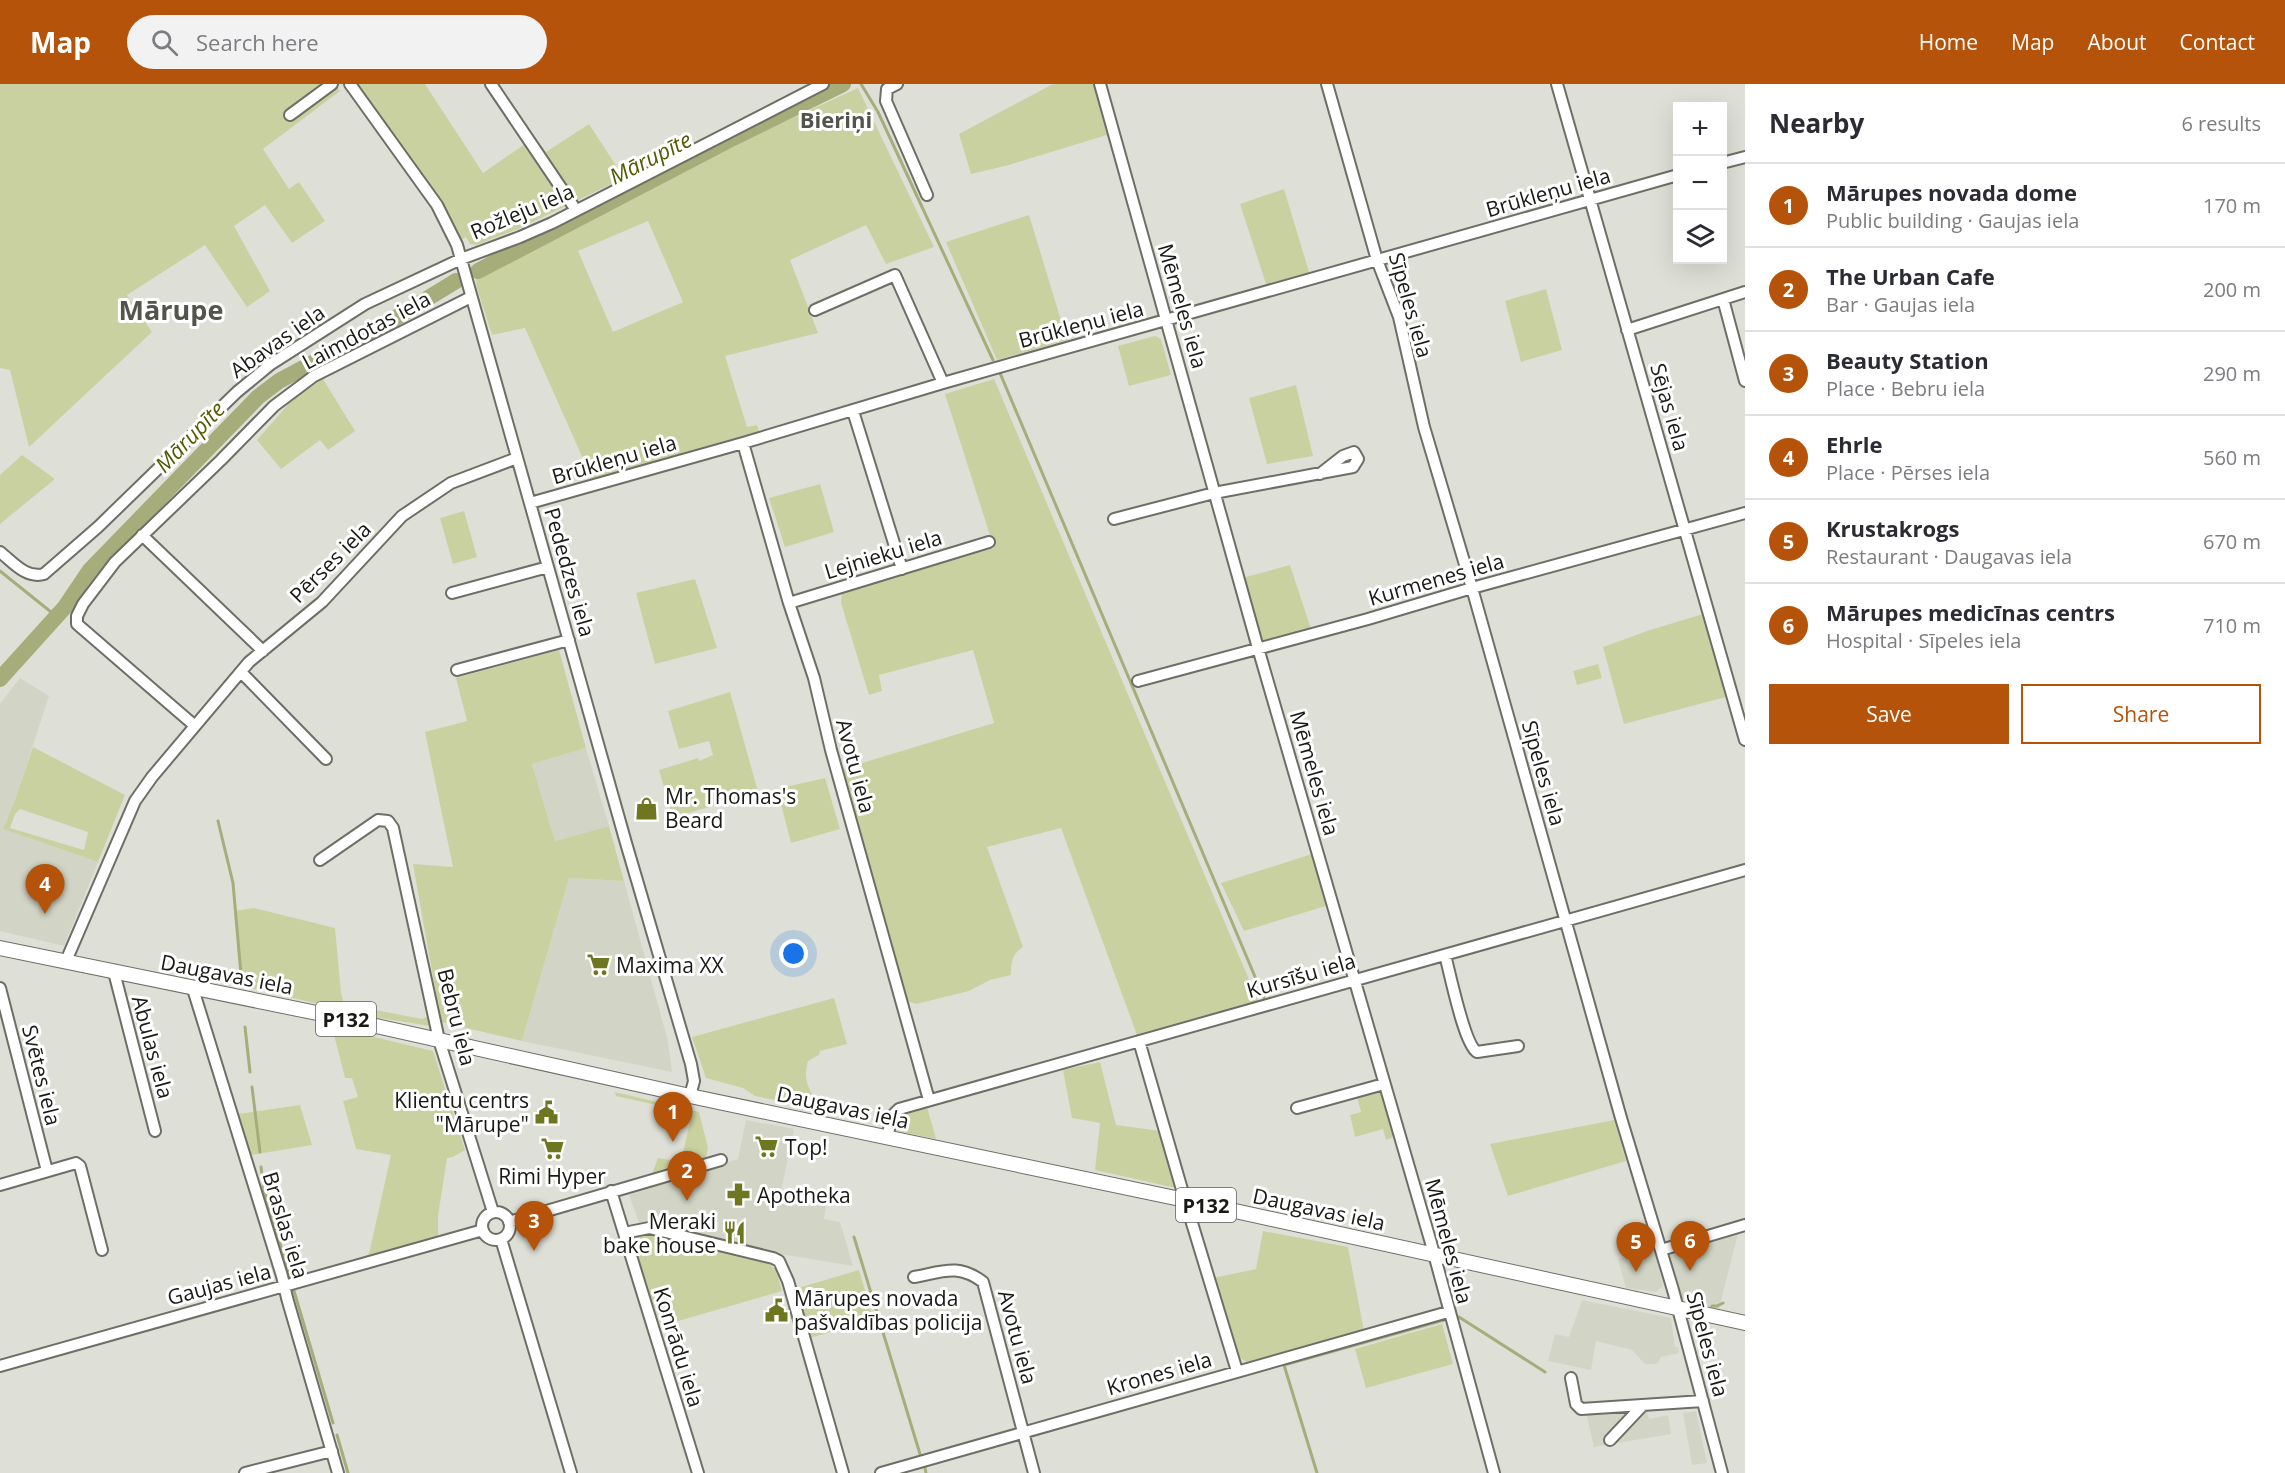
<!DOCTYPE html>
<meta charset="utf-8">
<style>
body{margin:0;font-family:"Open Sans",sans-serif;background:#f2f2f3;color:#2b2b33}
.controls{position:absolute;right:18px;top:18px;display:grid;overflow:hidden;border-radius:0px;box-shadow:0 6px 24px #0002}
.controls button{width:54px;height:54px;display:grid;place-items:center;padding:0;border:0;border-bottom:2px solid #e1e1e2;background:#fff;color:#2b2b33;font:30px sans-serif}
.you{position:absolute;left:794px;top:870px;width:21px;height:21px;margin:-15px;border:4px solid #fff;border-radius:50%;background:#1a73e8;box-shadow:0 0 0 9px #1a73e833}
.badge{display:grid;place-items:center;width:39px;height:39px;border-radius:50%;background:#b45309;color:#fff;font-size:20px;font-weight:700}
.pin{position:absolute;translate:-50% -50px;filter:drop-shadow(0 2px 3px #0008)}
.pin::after{content:'';position:absolute;top:32px;width:21px;height:18px;background:inherit;clip-path:polygon(0 0,100% 0,50% 100%)}
.list{margin:0;padding:0;list-style:none}
h2{display:flex;justify-content:space-between;align-items:center;height:78px;margin:0;padding:0 24px;font-size:26px}
h2 small{font-size:20px;font-weight:400;color:#7c7c81}
.list li{display:grid;grid-template-columns:39px 1fr auto;gap:18px;align-items:center;box-sizing:border-box;height:84px;padding:0 24px;border-top:2px solid #e1e1e2}
.list b{display:block;font-size:22px;white-space:nowrap}
.list p{margin:0;font-size:20px;white-space:nowrap;color:#7c7c81}
.list em{font-size:20px;font-style:normal;color:#7c7c81}
.actions{display:flex;gap:12px;padding:18px 24px}
.actions a{flex:1;padding:14px 0;border:2px solid #b45309;border-radius:0px;text-align:center;font-size:21px;color:#b45309}
.actions .main{background:#b45309;color:#fff}
.icon{flex:none;width:33px;height:33px;fill:none;stroke:currentColor;stroke-width:2;stroke-linecap:round;stroke-linejoin:round}
.map{position:relative;flex:none;width:1745px;height:1389px;overflow:hidden}
header{display:flex;align-items:center;gap:36px;box-sizing:border-box;height:84px;padding:0 30px;background:#b45309;color:#fff}
header strong{font-size:28px}
nav{display:flex;gap:33px;margin-inline-start:auto;font-size:21px}
.search{width:420px;height:54px;background:#f2f2f3;display:flex;align-items:center;gap:15px;box-sizing:border-box;padding:0 21px;border-radius:33px;color:#7c7c81;font-size:22px}
main{display:flex}
aside{flex:1;background:#fff}
.map>svg:first-child{display:block}
.built{fill:#d2d5c5}
.green{fill:#cad1a1;fill-rule:evenodd}
.lines{fill:none;stroke-linecap:round;stroke-linejoin:round}
.stream{stroke:#a6ad7a;stroke-width:3}
.river{stroke:#a6ad7a;stroke-width:16}
.minor-casing{stroke:#6d6f67;stroke-width:14}
.major-casing{stroke:#6d6f67;stroke-width:16}
.minor{stroke:#fff;stroke-width:10}
.major{stroke:#fff;stroke-width:14}
.labels{text-anchor:middle;dominant-baseline:central;stroke-width:6;stroke-linejoin:round;paint-order:stroke}
.shield{fill:#fff;stroke:#5e5f5c;stroke-width:1.5}
.shield-label{font-size:20px;font-weight:bold;fill:#191a16}
.street-label{font-size:21px;fill:#191a16;stroke:#fff}
.poi-label{font-size:21px;fill:#191a16;stroke:#fff;text-anchor:start}
.neighbourhood-label{font-size:22px;font-weight:bold;fill:#53544c;stroke:#fff}
.water-label{font-size:22px;font-style:italic;fill:#535a02;stroke:#fff}
.district-label{font-size:27px;font-weight:bold;fill:#53544c;stroke:#fff}
</style>
<header>
<strong>Map</strong>
<div class="search"><svg class="icon" aria-label="search" viewBox="0 0 24 24"><circle cx="10" cy="10" r="6"/><path d="M15 15l6 6"/></svg>Search here</div>
<nav><a>Home</a><a>Map</a><a>About</a><a>Contact</a></nav>
</header>
<main>
<div class="map">
<svg width="1745" height="1389" viewBox="0 0 1745 1389">
<rect width="100%" height="100%" fill="#dee0d7"/>
<path class="built" d="M20 594 49 612 16 713 3 745 98 778 64 862 0 847V620Z
M586 664 609 742 555 757 532 680Z
M569 794 624 797 668 957 672 988 522 957Z
M746 1036 794 1045 780 1112 826 1122 824 1135 840 1138 853 1182 768 1168 650 1139 640 1141 629 1111 738 1075Z
M1739 1146 1719 1225 1688 1218 1681 1213H1679L1668 1175 1673 1165Z
M1654 1165 1663 1202 1656 1208 1626 1204 1618 1175Z
M1582 1216 1671 1234 1675 1263H1678L1679 1269 1661 1273 1657 1280H1645L1632 1266 1596 1257 1591 1286 1548 1277 1555 1250 1569 1253Z
M1637 1322 1647 1328 1649 1335 1668 1331 1671 1350 1594 1363 1586 1329Z
M1696 1327 1707 1379 1692 1381 1683 1329Z"/>
<path class="green" d="M0 0H335L340 7 263 65 289 105 299 98 325 137 292 159 265 121 234 142 270 207 247 223 205 161 127 211 152 248 29 363 10 286 0 284Z
M357 0H425L483 89 535 53 546 68 589 40 624 94 518 145 476 161 470 160 466 153 459 157 442 120Z
M1053 0H1093L1107 51 1009 81 971 90 959 50Z
M858 4 934 163 886 180 866 141 790 176 818 249 725 272 747 343 757 341 760 350 741 356 739 353C690 366 642 382 592 395L525 244 492 251 477 204 475 184 486 178 485 172 524 157ZM648 137 683 218 613 248 578 167Z
M1284 105 1310 191 1274 202 1266 200 1240 120Z
M1029 131 1067 256 997 276 946 158Z
M1546 205 1562 266 1521 278 1505 217Z
M1155 252 1161 255 1171 291 1129 302 1118 262Z
M323 295 355 347 328 366 320 356 281 385 257 356 292 316Z
M994 295 1259 919 1137 951 1061 744 987 763 1023 863C1012 870 1011 878 1011 891L990 896 969 907 916 920 904 916 839 686 994 639 973 566 879 591 882 607 869 611 841 519 842 508 994 464 945 310Z
M1296 301 1313 372 1267 380 1249 314Z
M22 371 55 395 0 440V391Z
M820 400 834 448 785 463 769 414Z
M464 427 477 473 453 480 440 434Z
M1290 481 1311 545 1267 557 1259 555 1242 494Z
M695 495 717 564 655 580 636 509Z
M1703 530 1726 613 1624 640 1603 563 1650 546Z
M559 566 586 664 532 680 555 757 609 742 624 797 569 794 522 957 441 938 413 780 453 783 425 648 467 637 456 594Z
M1598 580 1602 594 1577 601 1573 587Z
M730 608 759 711 698 726 673 734 659 686 698 674 699 677 713 671 709 657 679 665 668 627Z
M33 663 125 711 98 778 3 745 16 713ZM20 725 88 748 84 766 10 744 15 730Z
M825 694 840 745 791 759 777 705Z
M1312 770 1326 822 1244 847 1221 799Z
M254 824 335 844 341 909 344 920 422 935 427 933 428 929 431 940 430 942 374 933 242 902 234 827Z
M834 914 847 960 820 967 819 971 808 977C802 1000 811 1005 819 1025L755 1012 743 1004 706 994 692 953Z
M332 943 433 967 465 1066 453 1073 447 1074 438 1132V1154L358 1176 369 1170 391 1071 356 1065 343 1017 358 1013 352 994H345Z
M1100 978 1116 1041 1160 1047 1176 1104 1095 1086 1100 1039 1072 1034 1063 986Z
M1381 1006 1394 1053 1386 1056 1383 1045 1355 1053 1350 1031 1361 1028 1357 1013Z
M615 1008 699 1028 708 1064 706 1073 652 1090 658 1074 681 1078 692 1029 616 1012Z
M300 1021 312 1061 251 1071 238 1030Z
M921 1022 927 1023 936 1055 897 1047C892 1029 908 1026 921 1022Z
M1614 1036 1626 1077 1508 1112 1490 1060Z
M639 1147 769 1180 776 1186 782 1207 661 1242 632 1156 631 1152Z
M1263 1147 1348 1163 1364 1247 1250 1279 1243 1276 1235 1269 1213 1194 1256 1185Z
M859 1186 874 1237 809 1254 795 1205Z
M1442 1240 1453 1280 1366 1304 1355 1265Z"/>
<g class="lines">
<path class="stream" d="M861 0 878 28 993 276
M1000 289 1264 914
M0 487 56 532
M218 737 233 799 242 902
M245 943 250 988
M252 1003 260 1068
M261 1083 264 1106 290 1193
M854 1153 920 1370
M294 1207 333 1339
M1712 1222H1717L1723 1219
M1459 1233 1545 1288
M337 1351 348 1389
M925 1384 926 1389
M1317 1389 1284 1281 1444 1236"/>
<path class="river" d="M478 187 733 54 843 0
M0 595 65 523 90 486 258 313 279 297 389 238 456 197"/>
<defs>
<path id="minor" d="M350 0 437 121 457 161 626 759 691 980 694 997 690 1012
M491 0 576 126
M897 0 887 5 886 17 927 111
M1100 0 1258 564 1431 1159 1494 1389
M1327 0 1377 176 1399 233 1424 343 1472 504 1621 1034 1673 1206 1722 1389
M1557 0 1745 656
M290 31 332 0
M1722 79 1745 73
M1723 215 1745 297
M815 226 895 191 943 299
M1627 246 1745 208
M853 327 902 485
M743 359 789 519 814 594 831 666 929 1016
M530 419 743 359 943 299 1678 91
M1114 435 1214 409 1353 383 1358 375 1354 368 1343 372 1320 390
M142 451 263 567
M0 468C13 478 26 495 44 490L98 443 237 308 271 280 365 220 461 175 520 153 552 139 823 0
M452 509 548 483
M789 519 989 458
M457 586 569 556
M241 588 326 675
M1138 597 1368 535 1472 504 1745 429
M195 642 77 540V532L83 520 115 478 221 376 274 322 314 292 471 213
M320 776 378 736 388 737 393 744 439 956 493 1128
M1445 871C1450 889 1464 960 1477 968L1518 962
M66 877 135 717 152 693 249 578 322 518 402 432 451 399 517 374
M114 888 155 1047
M0 904 47 1087
M193 905 282 1192 287 1214 338 1389
M1139 957 1185 1116 1237 1287
M1297 1024 1384 1000
M887 1054 892 1032 899 1025 1745 786
M0 1101 76 1079 80 1082 102 1166
M611 1107 698 1389
M482 1142a14 14 0 1 1 28 0a14 14 0 1 1-28 0Z
M509 1138 721 1076
M624 1149 649 1144 773 1174 779 1177 788 1197 843 1389
M501 1155 571 1389
M1661 1166 1745 1141
M914 1193C942 1188 958 1179 983 1198L1034 1389
M0 1282 483 1146
M1571 1294 1576 1320 1581 1325 1703 1317
M1610 1356 1643 1321
M245 1389 332 1367
M881 1389 1448 1228"/>
<path id="major" d="M0 864 322 930 690 1012 1185 1116 1745 1239"/>
</defs>
<use href="#minor" class="minor-casing"/>
<use href="#major" class="major-casing"/>
<use href="#minor" class="minor"/>
<use href="#major" class="major"/>
</g>
<defs>
<symbol id="shop-bare" viewBox="-9 -9 18 18"><path d="M-5-2.5h2.3a2.7 3.5 0 0 1 5.4 0H5L5.5 6h-11ZM-1.5-2.5h3a1.5 2.3 0 0 0-3 0Z" fill="#6e761f" stroke="#fff" stroke-width="2.5" paint-order="stroke"/></symbol>
<symbol id="supermarket-bare" viewBox="-9 -9 18 18"><path d="M-6-5.5h2.5l.6 2H6L4.5 2H-2.5L-4.4-4H-6ZM-1.5 3.2a1.3 1.3 0 1 0 .1 0ZM3 3.2a1.3 1.3 0 1 0 .1 0Z" fill="#6e761f" stroke="#fff" stroke-width="2.5" paint-order="stroke"/></symbol>
<symbol id="civic-bare" viewBox="-9 -9 18 18"><path d="M-.6-6.5H3V-4.5H.6V-3L4-1V1h2V6H-6V1h2V-1L-.6-3ZM-1.2 2.5V6h2.4V2.5Z" fill="#6e761f" stroke="#fff" stroke-width="2.5" paint-order="stroke"/></symbol>
<symbol id="pharmacy-bare" viewBox="-9 -9 18 18"><path d="M-2-6h4v4h4v4h-4v4h-4v-4h-4v-4h4Z" fill="#6e761f" stroke="#fff" stroke-width="2.5" paint-order="stroke"/></symbol>
<symbol id="restaurant-bare" viewBox="-9 -9 18 18"><path d="M-5-6h1v4h1v-4h1v4h1v-4h1v5L-1.5 .5V6h-2V.5L-5-1ZM5-6V6H3V1.5H1.5Q1.5-4 5-6Z" fill="#6e761f" stroke="#fff" stroke-width="2.5" paint-order="stroke"/></symbol>
</defs>
<g fill-rule="evenodd">
<use href="#shop-bare" x="630" y="708" width="33" height="33"/>
<use href="#supermarket-bare" x="582" y="864" width="33" height="33"/>
<use href="#civic-bare" x="530" y="1012" width="33" height="33"/>
<use href="#supermarket-bare" x="750" y="1046" width="33" height="33"/>
<use href="#supermarket-bare" x="536" y="1048" width="33" height="33"/>
<use href="#pharmacy-bare" x="722" y="1094" width="33" height="33"/>
<use href="#restaurant-bare" x="718" y="1132" width="33" height="33"/>
<use href="#civic-bare" x="760" y="1210" width="33" height="33"/>
</g>
<g class="labels">
<g class="shield">
<rect x="316" y="918" width="60" height="34" rx="4.5"/>
<rect x="1176" y="1104" width="60" height="34" rx="4.5"/>
</g>
<g class="shield-label">
<text x="346" y="935">P132</text>
<text x="1206" y="1121">P132</text>
</g>
<g class="street-label">
<text transform="translate(1548 108) rotate(-16)">Brūkleņu iela</text>
<text transform="translate(522 127) rotate(-23)">Rožleju iela</text>
<text transform="translate(1411 221) rotate(74)">Sīpeles iela</text>
<text transform="translate(1183 222) rotate(74)">Mēmeles iela</text>
<text transform="translate(1081 240) rotate(-15)">Brūkleņu iela</text>
<text transform="translate(366 246) rotate(-28)">Laimdotas iela</text>
<text transform="translate(277 257) rotate(-35)">Abavas iela</text>
<text transform="translate(1670 323) rotate(74)">Sējas iela</text>
<text transform="translate(614 375) rotate(-16)">Brūkleņu iela</text>
<text transform="translate(883 470) rotate(-17)">Lejnieku iela</text>
<text transform="translate(330 478) rotate(-45)">Pērses iela</text>
<text transform="translate(570 488) rotate(74)">Pededzes iela</text>
<text transform="translate(1436 495) rotate(-16)">Kurmenes iela</text>
<text transform="translate(856 682) rotate(75)">Avotu iela</text>
<text transform="translate(1315 689) rotate(74)">Mēmeles iela</text>
<text transform="translate(1544 689) rotate(74)">Sīpeles iela</text>
<text transform="translate(227 890) rotate(11)">Daugavas iela</text>
<text transform="translate(1301 891) rotate(-16)">Kursīšu iela</text>
<text transform="translate(457 933) rotate(76)">Bebru iela</text>
<text transform="translate(153 963) rotate(75)">Abulas iela</text>
<text transform="translate(42 991) rotate(76)">Svētes iela</text>
<text transform="translate(843 1023) rotate(12)">Daugavas iela</text>
<text transform="translate(1319 1125) rotate(12)">Daugavas iela</text>
<text transform="translate(286 1141) rotate(73)">Braslas iela</text>
<text transform="translate(1449 1157) rotate(75)">Mēmeles iela</text>
<text transform="translate(219 1200) rotate(-15)">Gaujas iela</text>
<text transform="translate(1018 1253) rotate(75)">Avotu iela</text>
<text transform="translate(1708 1260) rotate(75)">Sīpeles iela</text>
<text transform="translate(679 1263) rotate(73)">Konrādu iela</text>
<text transform="translate(1159 1289) rotate(-16)">Krones iela</text>
</g>
<g class="poi-label">
<text x="665" y="712">Mr. Thomas's<tspan x="665" dy="24">Beard</tspan></text>
<text x="616" y="881">Maxima XX</text>
<text x="529" y="1016" text-anchor="end">Klientu centrs<tspan x="529" dy="24">"Mārupe"</tspan></text>
<text x="785" y="1063">Top!</text>
<text x="552" y="1092" text-anchor="middle">Rimi Hyper</text>
<text x="757" y="1111">Apotheka</text>
<text x="716" y="1137" text-anchor="end">Meraki<tspan x="716" dy="24">bake house</tspan></text>
<text x="794" y="1214">Mārupes novada<tspan x="794" dy="24">pašvaldības policija</tspan></text>
</g>
<g class="neighbourhood-label">
<text x="836" y="35">Bieriņi</text>
</g>
<g class="water-label">
<text transform="translate(650 73) rotate(-27)">Mārupīte</text>
<text transform="translate(189 352) rotate(-46)">Mārupīte</text>
</g>
<g class="district-label">
<text x="171" y="225">Mārupe</text>
</g>
</g>
</svg>
<div class="controls">
<button>+</button>
<button>−</button>
<button><svg class="icon" aria-label="layers" viewBox="0 0 24 24"><path d="M12 4l9 5-9 5-9-5zM3 14l9 5 9-5"/></svg></button>
</div>
<div class="you"></div>
<div class="pin badge" style="left:673px;top:1058px">1</div>
<div class="pin badge" style="left:687px;top:1117px">2</div>
<div class="pin badge" style="left:534px;top:1167px">3</div>
<div class="pin badge" style="left:45px;top:830px">4</div>
<div class="pin badge" style="left:1636px;top:1188px">5</div>
<div class="pin badge" style="left:1690px;top:1187px">6</div>
</div>
<aside>
<h2>Nearby<small>6 results</small></h2>
<ul class="list">
<li><span class="badge">1</span><div><b>Mārupes novada dome</b><p>Public building · Gaujas iela</p></div><em>170 m</em></li>
<li><span class="badge">2</span><div><b>The Urban Cafe</b><p>Bar · Gaujas iela</p></div><em>200 m</em></li>
<li><span class="badge">3</span><div><b>Beauty Station</b><p>Place · Bebru iela</p></div><em>290 m</em></li>
<li><span class="badge">4</span><div><b>Ehrle</b><p>Place · Pērses iela</p></div><em>560 m</em></li>
<li><span class="badge">5</span><div><b>Krustakrogs</b><p>Restaurant · Daugavas iela</p></div><em>670 m</em></li>
<li><span class="badge">6</span><div><b>Mārupes medicīnas centrs</b><p>Hospital · Sīpeles iela</p></div><em>710 m</em></li>
</ul>
<div class="actions"><a class="main">Save</a><a>Share</a></div>
</aside>
</main>
